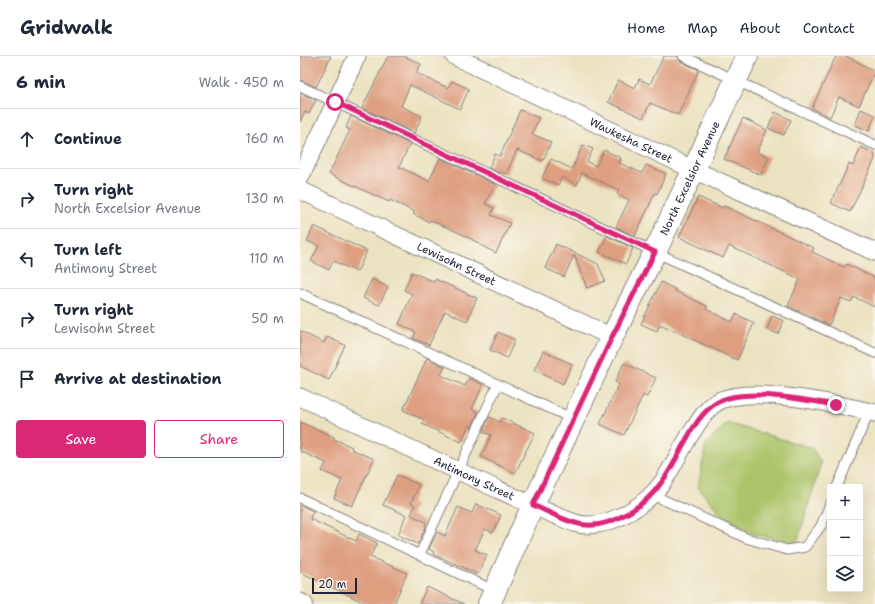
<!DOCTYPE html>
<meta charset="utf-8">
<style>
body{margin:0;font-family:"Shantell Sans",sans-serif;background:#f2f2f3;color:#1f2937}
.controls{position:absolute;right:12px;bottom:12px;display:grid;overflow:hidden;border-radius:4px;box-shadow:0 4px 16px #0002}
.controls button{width:36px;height:36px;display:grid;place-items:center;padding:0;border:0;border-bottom:1px solid #e0e1e3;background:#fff;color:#1f2937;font:20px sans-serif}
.scale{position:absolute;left:12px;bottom:10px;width:45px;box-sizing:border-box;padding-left:4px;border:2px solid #22223b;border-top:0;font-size:11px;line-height:14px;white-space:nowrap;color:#22223b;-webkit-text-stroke:3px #fbf7ec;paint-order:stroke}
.stop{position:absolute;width:12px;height:12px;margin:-9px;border:3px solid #db2777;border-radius:50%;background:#fff}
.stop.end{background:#db2777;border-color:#fff;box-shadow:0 1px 4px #0008}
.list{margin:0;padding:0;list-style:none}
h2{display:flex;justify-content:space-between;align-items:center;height:52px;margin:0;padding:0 16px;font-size:17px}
h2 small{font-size:13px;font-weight:400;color:#747a83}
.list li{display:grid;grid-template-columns:26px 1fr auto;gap:12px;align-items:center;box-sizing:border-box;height:60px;padding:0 16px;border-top:1px solid #e0e1e3}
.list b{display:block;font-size:15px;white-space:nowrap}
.list p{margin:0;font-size:13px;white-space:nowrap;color:#747a83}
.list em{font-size:13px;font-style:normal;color:#747a83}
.actions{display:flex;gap:8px;padding:12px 16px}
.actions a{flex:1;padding:9px 0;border:1px solid #db2777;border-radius:4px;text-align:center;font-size:14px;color:#db2777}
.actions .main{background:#db2777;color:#fff}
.icon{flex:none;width:22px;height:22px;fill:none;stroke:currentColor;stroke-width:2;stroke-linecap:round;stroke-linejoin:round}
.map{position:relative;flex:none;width:575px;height:548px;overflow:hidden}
header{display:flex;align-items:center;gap:24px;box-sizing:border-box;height:56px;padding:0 20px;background:#fff;border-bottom:1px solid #e0e1e3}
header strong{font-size:19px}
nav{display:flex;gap:22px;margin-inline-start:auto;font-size:14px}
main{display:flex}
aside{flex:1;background:#fff}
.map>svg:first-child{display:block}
.green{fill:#acc56b;stroke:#677453}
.building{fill:#de9e80}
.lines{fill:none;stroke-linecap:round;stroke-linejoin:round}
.service-casing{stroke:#86827e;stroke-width:11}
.minor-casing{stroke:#86827e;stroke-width:19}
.tertiary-casing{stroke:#86827e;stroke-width:24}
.service{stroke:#fff;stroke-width:9}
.minor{stroke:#fff;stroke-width:17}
.tertiary{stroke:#fff;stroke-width:22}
.route{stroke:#db2777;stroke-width:5}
.labels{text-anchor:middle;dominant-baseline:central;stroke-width:3;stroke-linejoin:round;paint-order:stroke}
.street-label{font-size:11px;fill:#22223b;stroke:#fbf7ec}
</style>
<header>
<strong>Gridwalk</strong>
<nav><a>Home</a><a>Map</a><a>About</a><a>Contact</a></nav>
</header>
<main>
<aside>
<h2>6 min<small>Walk · 450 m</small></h2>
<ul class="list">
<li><svg class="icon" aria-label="ahead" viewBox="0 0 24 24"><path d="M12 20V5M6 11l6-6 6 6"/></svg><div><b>Continue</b></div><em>160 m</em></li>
<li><svg class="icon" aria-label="right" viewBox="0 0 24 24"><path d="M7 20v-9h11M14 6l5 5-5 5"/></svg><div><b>Turn right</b><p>North Excelsior Avenue</p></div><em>130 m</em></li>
<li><svg class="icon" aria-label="left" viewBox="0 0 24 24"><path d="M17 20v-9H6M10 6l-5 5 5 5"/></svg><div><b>Turn left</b><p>Antimony Street</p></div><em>110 m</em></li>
<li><svg class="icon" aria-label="right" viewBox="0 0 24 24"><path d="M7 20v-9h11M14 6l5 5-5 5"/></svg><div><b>Turn right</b><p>Lewisohn Street</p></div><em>50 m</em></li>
<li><svg class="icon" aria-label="arrive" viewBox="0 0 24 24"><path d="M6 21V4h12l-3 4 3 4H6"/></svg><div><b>Arrive at destination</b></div></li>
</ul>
<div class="actions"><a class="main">Save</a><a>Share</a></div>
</aside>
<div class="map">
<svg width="575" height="548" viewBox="0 0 575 548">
<rect width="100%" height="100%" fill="#fbf7ec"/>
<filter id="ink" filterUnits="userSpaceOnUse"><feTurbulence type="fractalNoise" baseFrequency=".025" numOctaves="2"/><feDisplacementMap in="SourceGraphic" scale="8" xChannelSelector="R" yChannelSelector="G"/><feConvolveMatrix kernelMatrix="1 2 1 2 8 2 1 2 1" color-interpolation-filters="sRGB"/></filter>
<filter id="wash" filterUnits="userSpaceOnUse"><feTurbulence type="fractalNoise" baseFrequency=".012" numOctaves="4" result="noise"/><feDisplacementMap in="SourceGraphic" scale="16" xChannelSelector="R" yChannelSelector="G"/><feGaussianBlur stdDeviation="0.9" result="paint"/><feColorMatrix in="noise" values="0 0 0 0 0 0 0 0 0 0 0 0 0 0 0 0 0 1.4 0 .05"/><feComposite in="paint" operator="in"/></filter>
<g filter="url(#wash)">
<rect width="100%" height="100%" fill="#ebe2c0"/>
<path class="green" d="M427 367 512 392 521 407 497 487 453 478 424 462 398 431 406 388Z"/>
<g id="blocks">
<path class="building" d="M0 0H31L16 31 0 24Z
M88 0H104L121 8 116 17 148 32 152 25 169 33 160 53 110 29 101 50 122 60 114 77 62 52Z
M364 0H377L380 5 399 14 378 59 350 47 343 62 308 46 318 24 335 32 339 23 350 28Z
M536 0H546L575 15 559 50 539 41 530 61 512 52Z
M0 37 16 44 9 58 5 56 0 66Z
M561 53 575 59 569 75 555 69Z
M220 54 239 62 232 78 251 86 243 105 217 94 206 118 200 116V117L189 112 195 98 200 100Z
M475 56 491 64 484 79 468 72Z
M51 60 110 88 99 111 129 125 140 102 195 128 185 148 194 152 191 159 210 167 196 197 180 189V188L162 178 130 164 129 166 113 158 115 156 90 144 89 146 29 118 50 74 46 72Z
M443 62 467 74 457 96 469 101 461 119 424 103Z
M283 89 293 93 287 106 296 110 304 94 321 102 319 107 342 117 346 109 366 118 357 138 355 137 335 180 316 171 329 144 317 138 319 134 282 117 277 129 262 121 258 129 242 122 251 103 272 113Z
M561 91 575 98V103L550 156 531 147 549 108 553 110Z
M398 141 423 152 424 150 514 192 512 196 544 211 546 208 575 222V251L554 241 551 246 541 242 529 269 488 250 500 223 429 190 423 202 379 181Z
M14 170 67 195 57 216 33 205 29 214 11 205 19 190 7 185Z
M307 180 333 192 326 208 299 196Z
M256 188 298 208 305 225 287 232 274 199 264 221 245 212Z
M112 216 134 226 135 223 177 242 167 265 145 255 129 289 113 282 116 276 99 268 112 238 104 234Z
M72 223 88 231 79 249 63 242Z
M361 226 376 234 375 235 407 250 406 253 432 266 436 258 454 267 437 304 360 268 357 275 341 268Z
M472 260 484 265 478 278 467 273Z
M0 275 24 287 27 281 45 289 29 324 0 310Z
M198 276 215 284 207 302 190 294Z
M243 295 272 308 263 328 234 314Z
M127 302 145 311 141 319 165 330 169 322 183 329 172 353 178 356 172 371 169 369 161 386 122 368 124 364 103 354Z
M324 307 356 322 347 341 343 339 324 379 300 368 319 328 315 326Z
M189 361 200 366 202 362 235 377 215 417 181 401 191 379 183 376Z
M0 366 34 381V383L52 391 51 393 74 403 52 450 34 442 42 424 22 415 26 407 0 395Z
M97 419 119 429 111 447 115 449 111 459 126 466 125 470 126 471 118 488 98 479 106 459 83 449Z
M176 448 201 459 193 477 185 473 175 494 187 499 178 518 133 498 134 496 129 493 137 476 145 480 158 451 172 457Z
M0 449 13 455 10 463 56 485 59 478 77 487 70 501 107 517 94 548H67L0 516Z
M127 531 164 548H119Z"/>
</g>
</g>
<g filter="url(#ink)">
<use href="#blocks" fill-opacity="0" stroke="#86827e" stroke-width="1"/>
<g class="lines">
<defs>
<path id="service" d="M383 0 575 89
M0 30 355 196 575 297
M0 237 273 363
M537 431 569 356
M351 438 446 482 487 494 505 491 521 470 530 448
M0 442 195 535
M120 498 198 328"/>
<g id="minor">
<path id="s1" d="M154 0 394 114 575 196"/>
<path d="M0 122 57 0"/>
<path id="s2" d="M0 134 312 281"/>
<path id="s3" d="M0 341C67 372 133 403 199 434 219 443 238 452 257 460 267 464 278 470 289 469 315 468 346 449 362 427 374 410 382 390 394 373 401 362 408 350 421 344 456 330 537 348 575 357"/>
<path d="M0 546 4 548"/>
</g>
<g id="tertiary">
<path id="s4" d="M189 548 233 449 312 281 355 196 447 0"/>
</g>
</defs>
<use href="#service" class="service-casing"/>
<use href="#minor" class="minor-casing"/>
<use href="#tertiary" class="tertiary-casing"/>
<use href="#service" class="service"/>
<use href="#minor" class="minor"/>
<use href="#tertiary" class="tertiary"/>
</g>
</g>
<g class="lines" filter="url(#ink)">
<path class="route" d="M35 46 355 196 312 281 233 449C247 455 272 469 287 469 313 471 347 448 361 427 369 417 375 405 381 393 390 377 401 355 418 346 445 331 505 344 536 349"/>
</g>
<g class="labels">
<g class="street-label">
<text stroke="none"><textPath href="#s1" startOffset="196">Waukesha Street</textPath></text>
<text stroke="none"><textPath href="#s4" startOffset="471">North Excelsior Avenue</textPath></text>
<text stroke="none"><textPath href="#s2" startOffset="173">Lewisohn Street</textPath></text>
<text stroke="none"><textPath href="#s3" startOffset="192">Antimony Street</textPath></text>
</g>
</g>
</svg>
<div class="controls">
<button>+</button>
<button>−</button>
<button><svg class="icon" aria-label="layers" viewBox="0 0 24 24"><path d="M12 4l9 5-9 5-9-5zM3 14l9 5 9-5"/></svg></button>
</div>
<div class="scale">20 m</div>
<div class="stop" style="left:35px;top:46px"></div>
<div class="stop end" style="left:536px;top:349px"></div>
</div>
</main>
